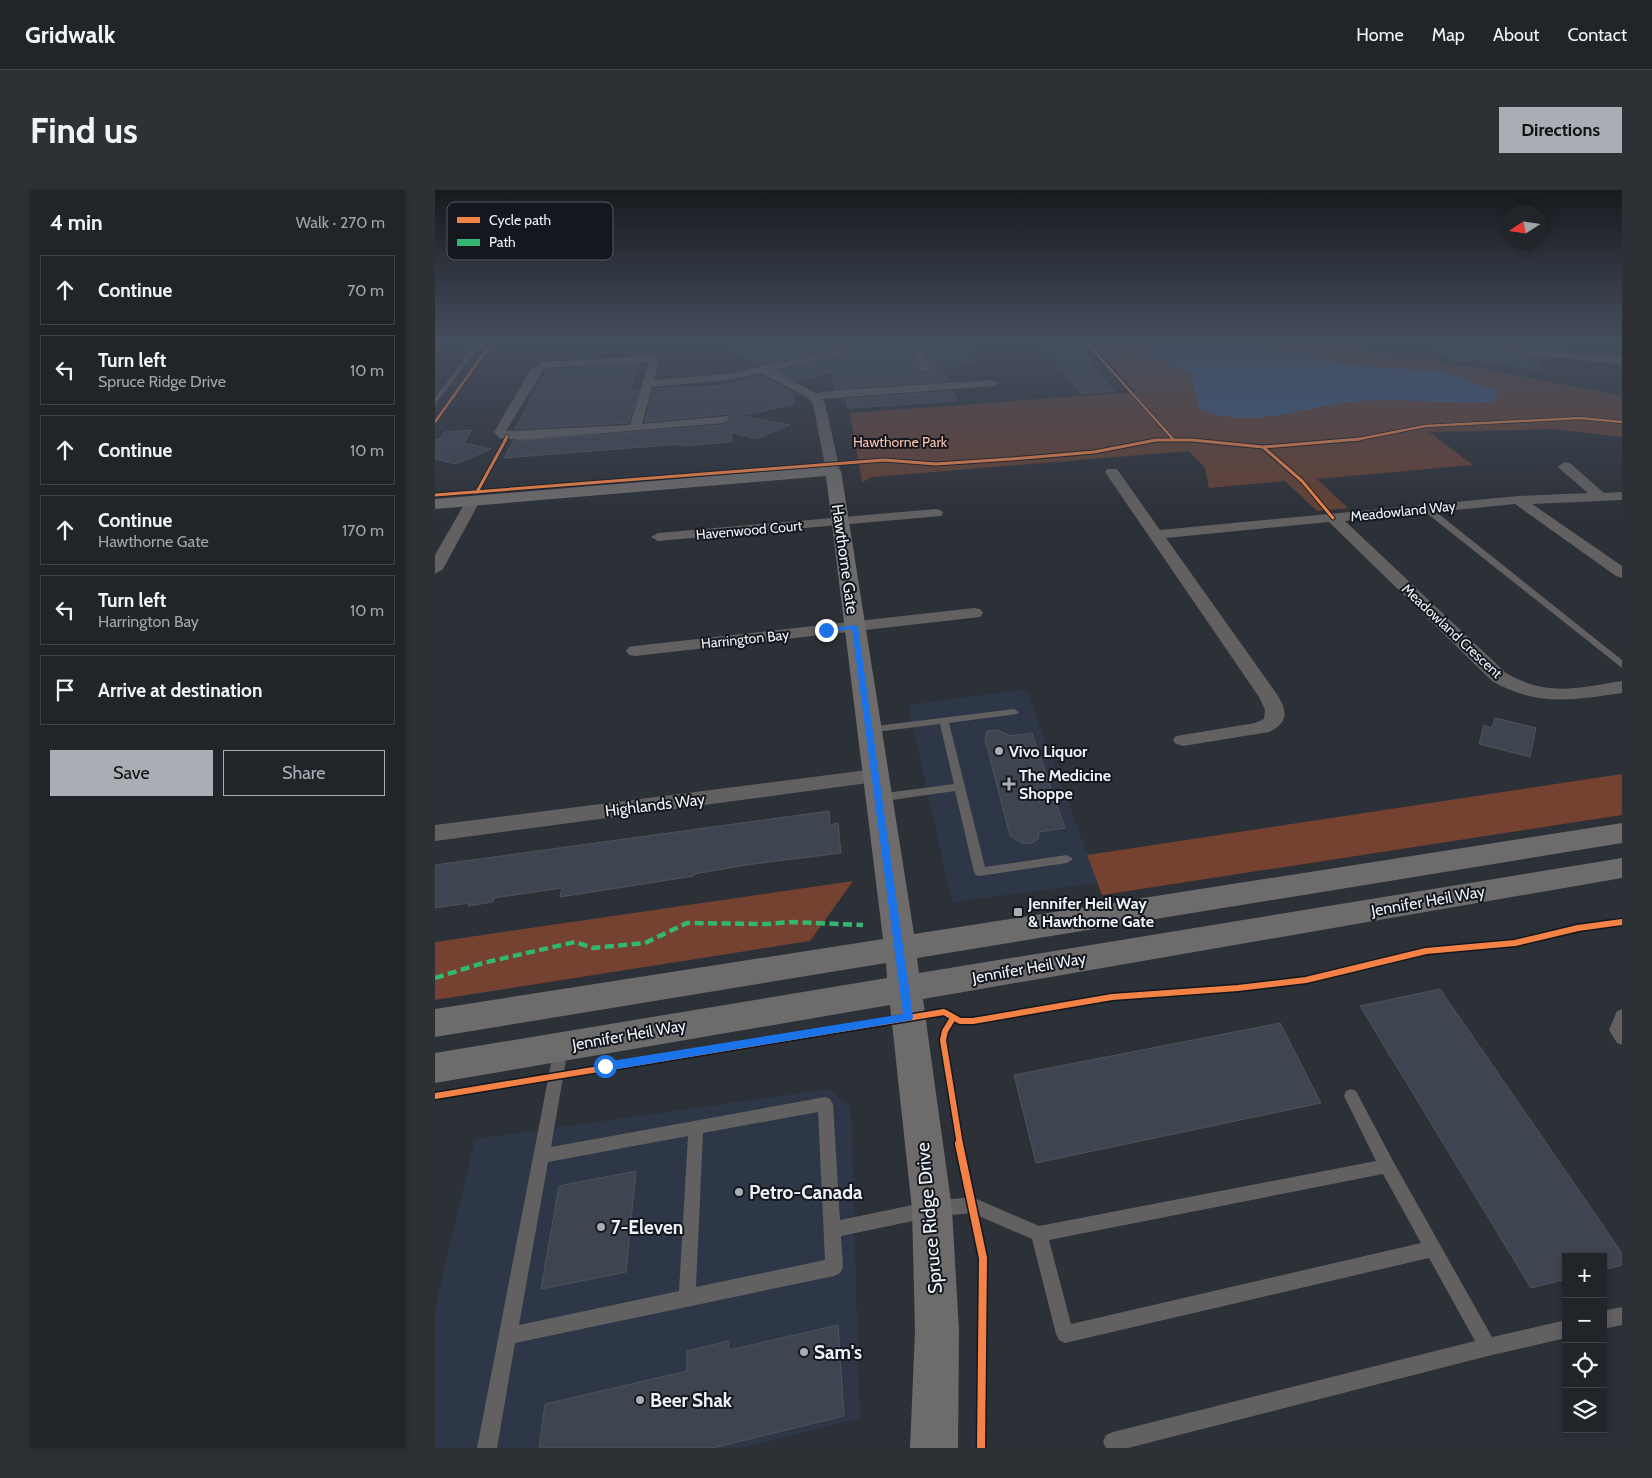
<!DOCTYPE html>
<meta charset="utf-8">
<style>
body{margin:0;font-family:Cabin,sans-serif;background:#2d3035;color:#f1f3f6}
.controls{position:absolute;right:15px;bottom:15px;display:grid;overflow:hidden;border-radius:0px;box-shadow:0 2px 8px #0003}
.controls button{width:45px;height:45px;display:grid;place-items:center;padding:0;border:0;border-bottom:1px solid #3e4146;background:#212429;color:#f1f3f6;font:25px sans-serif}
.compass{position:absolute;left:1067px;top:15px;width:45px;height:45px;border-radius:50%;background:#212429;box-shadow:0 2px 8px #0003;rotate:258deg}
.stop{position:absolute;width:15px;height:15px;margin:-11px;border:4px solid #1a73e8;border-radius:50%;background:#fff}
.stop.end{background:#1a73e8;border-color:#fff;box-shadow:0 1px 5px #0008}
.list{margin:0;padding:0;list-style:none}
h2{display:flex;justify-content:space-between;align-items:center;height:65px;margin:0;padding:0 20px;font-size:21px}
h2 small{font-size:16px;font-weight:400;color:#a2a4a8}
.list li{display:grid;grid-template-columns:32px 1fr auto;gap:15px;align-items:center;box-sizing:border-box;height:70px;margin:0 10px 10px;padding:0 10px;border:1px solid #3e4146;border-radius:0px}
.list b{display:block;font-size:19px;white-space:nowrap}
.list p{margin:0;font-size:16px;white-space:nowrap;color:#a2a4a8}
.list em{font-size:16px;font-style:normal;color:#a2a4a8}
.actions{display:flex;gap:10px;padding:15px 20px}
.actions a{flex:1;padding:11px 0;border:1px solid #a9aeb5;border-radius:0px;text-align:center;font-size:18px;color:#a9aeb5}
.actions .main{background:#a9aeb5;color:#111}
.icon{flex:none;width:28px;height:28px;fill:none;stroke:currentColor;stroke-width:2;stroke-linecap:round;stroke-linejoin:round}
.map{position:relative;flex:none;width:1187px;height:1258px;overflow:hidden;border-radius:0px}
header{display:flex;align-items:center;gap:30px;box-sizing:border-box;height:70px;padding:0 25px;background:#212429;border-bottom:1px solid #3e4146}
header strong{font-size:24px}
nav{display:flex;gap:28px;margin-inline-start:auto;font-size:18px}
.intro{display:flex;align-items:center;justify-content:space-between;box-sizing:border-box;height:120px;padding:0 30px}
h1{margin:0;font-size:35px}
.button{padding:12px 22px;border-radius:0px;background:#a9aeb5;color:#111;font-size:18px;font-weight:700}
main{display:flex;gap:30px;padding:0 30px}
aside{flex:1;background:#212429;border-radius:0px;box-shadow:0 2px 8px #0003}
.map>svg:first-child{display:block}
.built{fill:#2d3747}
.green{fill:#644034}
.forest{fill:#754231}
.water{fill:#3d5b88}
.building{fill:#3e4551;stroke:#4f5359}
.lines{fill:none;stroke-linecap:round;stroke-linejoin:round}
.lane{fill:#626061;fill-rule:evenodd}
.street{fill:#626061;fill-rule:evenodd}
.secondary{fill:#6d6b6b;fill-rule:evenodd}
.quiet{stroke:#33b770;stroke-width:4.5;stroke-dasharray:9 4.5;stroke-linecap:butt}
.cycleway-far3-casing{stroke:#14171d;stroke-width:4}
.cycleway-far2-casing{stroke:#14171d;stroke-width:5}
.cycleway-far1-casing{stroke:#14171d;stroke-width:9}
.cycleway-casing{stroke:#14171d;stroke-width:11}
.cycleway-far3{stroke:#f48246;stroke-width:2.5}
.cycleway-far2{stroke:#f48246;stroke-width:3}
.cycleway-far1{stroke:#f48246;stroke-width:6}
.cycleway{stroke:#f48246;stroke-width:8}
.route{fill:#1a73e8}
.poi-dot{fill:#a9aeb5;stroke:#14171d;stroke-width:2}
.labels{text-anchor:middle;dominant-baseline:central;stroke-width:4;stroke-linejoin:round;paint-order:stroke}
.far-park-label{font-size:14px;fill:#fbc2ae;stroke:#14171d}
.far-street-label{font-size:14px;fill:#edf2f9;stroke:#14171d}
.street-label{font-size:16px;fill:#edf2f9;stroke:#14171d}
.poi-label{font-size:16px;font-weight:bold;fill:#edf2f9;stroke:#14171d;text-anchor:start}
.near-poi-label{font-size:19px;font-weight:bold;fill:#edf2f9;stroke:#14171d;text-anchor:start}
.near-street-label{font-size:19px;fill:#edf2f9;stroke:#14171d}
.key{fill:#14171d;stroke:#55595f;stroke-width:1}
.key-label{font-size:14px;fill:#edf2f9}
</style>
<header>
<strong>Gridwalk</strong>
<nav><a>Home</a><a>Map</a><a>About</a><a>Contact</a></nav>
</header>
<div class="intro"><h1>Find us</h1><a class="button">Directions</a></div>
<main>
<aside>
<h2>4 min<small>Walk · 270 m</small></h2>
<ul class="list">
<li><svg class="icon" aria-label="ahead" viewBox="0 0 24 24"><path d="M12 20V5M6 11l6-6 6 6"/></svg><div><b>Continue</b></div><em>70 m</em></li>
<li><svg class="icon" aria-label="left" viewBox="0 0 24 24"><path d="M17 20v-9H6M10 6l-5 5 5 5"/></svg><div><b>Turn left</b><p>Spruce Ridge Drive</p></div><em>10 m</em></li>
<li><svg class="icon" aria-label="ahead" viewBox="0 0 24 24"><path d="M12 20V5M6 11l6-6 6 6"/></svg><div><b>Continue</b></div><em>10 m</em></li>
<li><svg class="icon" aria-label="ahead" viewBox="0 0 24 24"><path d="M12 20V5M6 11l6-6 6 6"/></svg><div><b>Continue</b><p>Hawthorne Gate</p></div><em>170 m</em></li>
<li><svg class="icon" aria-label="left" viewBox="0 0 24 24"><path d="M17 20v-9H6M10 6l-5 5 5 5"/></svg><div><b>Turn left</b><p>Harrington Bay</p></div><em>10 m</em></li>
<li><svg class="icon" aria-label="arrive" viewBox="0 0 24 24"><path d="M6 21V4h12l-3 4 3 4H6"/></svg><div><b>Arrive at destination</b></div></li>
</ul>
<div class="actions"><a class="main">Save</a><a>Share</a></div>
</aside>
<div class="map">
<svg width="1187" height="1258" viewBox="0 0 1187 1258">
<rect width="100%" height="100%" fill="#2c3037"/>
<path class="built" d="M591 499 663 693 517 712 473 515Z
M394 899 416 916 425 1228 308 1258H0V1118L40 949Z"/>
<path class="green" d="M657 153H875L1050 179 1187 206V247L1119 239 994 242 1038 275 882 289 913 318 882 321 850 291 774 298 770 278 754 261 437 287 427 292 415 223 701 202Z"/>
<path class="forest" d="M1187 584V625L667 705 652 665Z
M418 691 375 751 0 810V752Z"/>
<path class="water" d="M707 153H817L844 157 909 174 1008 182 1063 201 1057 212C1013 214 968 208 924 211 873 215 815 241 765 219L759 200 757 183 729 172 709 160Z"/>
<path class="building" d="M324 153H426L325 175 295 159Z
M465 153H473L487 183H495L498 178 487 153H529L540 174 507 177 513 191 409 198H400L397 182 362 191 343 181Z
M608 153H642L658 171 654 172 679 201 646 204Z
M1004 158 1100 168 1107 180 1037 169 1034 173 1015 170V166L1004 164Z
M203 174 195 201 204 200 194 233 80 239 112 180Z
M327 186 357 202 358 214 306 226 355 235 321 249 296 242 297 252 246 256V254L69 268 78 251 289 235 297 229 293 224 210 232 218 199 283 196Z
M518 201 522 211 413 218 411 209Z
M37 240 29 253 56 259 21 274 0 269V249H5L9 242Z
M1060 528 1101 538 1095 567 1044 554 1049 535 1057 538Z
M563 540 575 546 597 543 630 638 604 642 603 649 597 653 588 654 575 646 550 549 552 541Z
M394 621 395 635 403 633 406 663 311 675 259 684V686L125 707 127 698 59 708 58 712 33 716 34 713 0 718V675Z
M1005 799 1187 1063V1075L1168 1080V1067H1131V1089L1096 1098 925 816Z
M845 833 886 913 601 973 579 885Z
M201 981 191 1082 106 1099 124 996Z
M403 1135 409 1226 278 1258H104L110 1214 252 1181V1161L293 1151 294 1160Z"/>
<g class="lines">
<path class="lane" d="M42 153H47L0 214V208Z
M989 317H995L1187 470V478L989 321Z
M579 519 584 522 582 524 514 533 550 677 632 665 638 669 632 673 545 686 541 685 539 682 520 601 443 612 438 608 443 604 519 594 505 534 433 543 428 540 433 537Z
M1187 819V855L1182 853 1174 840 1182 821Z
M126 852 131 854 133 858 116 957 390 907 395 909 398 914 405 1030 497 1011 537 1007 604 1036 941 971 909 906 911 901 916 899 921 901 958 971 1057 1147 1131 1130V1148L1053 1166 693 1258H671L668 1252 671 1245 678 1242 1040 1151 994 1068 630 1153 624 1150 621 1144 597 1049 537 1023 497 1027 406 1046 408 1077 405 1083 399 1086 80 1153 62 1258H42L119 858 121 854ZM383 922 390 1070 261 1097 268 943ZM253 946 244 1101 84 1135 113 972ZM948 984 986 1053 636 1134 614 1050Z
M1187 1117V1135L1168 1139V1121Z"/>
<path class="street" d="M437 153H463L338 180 381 203 405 200 558 190 563 193 558 196 387 209 390 213 405 281 398 285 391 281 378 214 373 208 326 183 292 190 217 197 207 234 293 226 295 229 289 233 85 250 64 248 59 242 96 179 106 172 217 166 224 172 219 190 292 184ZM214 172 195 235 71 241 109 178Z
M475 153H485L496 179 495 181H487Z
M994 153H1035L1187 168V174L999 156Z
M1130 272 1135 273 1169 303 1187 302V310L1097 314 1187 376V388L1181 386 1080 314 910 331 1071 483C1112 507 1142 498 1187 491V503C1138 510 1102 517 1057 491L894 332 731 348 841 503C853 521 854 532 834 542L748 556 741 554 738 550 741 546 820 533 829 529 830 520 824 507 670 282 672 279H682L725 340 1083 306 1153 303 1125 279 1123 276Z
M38 307 45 311 8 379 0 384V365L31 311Z
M501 319 506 320 508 323 506 326 223 351 216 347 223 343Z
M539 418 545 419 548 423 545 427 200 466 194 465 191 461 194 457 200 456Z
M440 579 448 581 451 586 448 591 0 651V635Z"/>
<path class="secondary" d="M398 276 406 281 479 744 1187 633V653L482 768 484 783 1187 668V688L488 809 517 1019 524 1141 523 1258H475L480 1141 477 1019 455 815 0 893V863L452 788 451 773 0 847V819L448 749 391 286 0 319V309Z"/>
<path class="quiet" d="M0 788 48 773 140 752 158 758 210 753 252 733 332 734 357 732 428 735"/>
<defs>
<path id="cycleway-far3" d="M652 153 738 249
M0 232 47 166 59 153
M70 250 72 246
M919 250 990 236 1145 228 1187 232"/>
<path id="cycleway-far2" d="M828 257 867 291 898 328
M42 302 71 249
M0 305 449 270 501 274 589 268 659 262 721 250H757L828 257 925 249"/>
<path id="cycleway-far1" d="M518 828 510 841 508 850 525 955
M0 906 509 822 525 831H538L677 807 803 798 871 790 991 761 1080 753 1143 738 1187 732"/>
<path id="cycleway" d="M524 954 548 1068 546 1258"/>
</defs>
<use href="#cycleway-far3" class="cycleway-far3-casing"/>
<use href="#cycleway-far2" class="cycleway-far2-casing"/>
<use href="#cycleway-far1" class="cycleway-far1-casing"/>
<use href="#cycleway" class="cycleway-casing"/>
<use href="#cycleway-far3" class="cycleway-far3"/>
<use href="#cycleway-far2" class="cycleway-far2"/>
<use href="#cycleway-far1" class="cycleway-far1"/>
<use href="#cycleway" class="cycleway"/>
</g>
<linearGradient id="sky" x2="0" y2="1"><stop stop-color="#181a1e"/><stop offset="0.46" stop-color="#454e5e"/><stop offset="1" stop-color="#454e5e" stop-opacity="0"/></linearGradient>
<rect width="1187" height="330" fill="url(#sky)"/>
<path class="route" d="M420 435 423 437 478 827 477 830 170 881 167 880V873L170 872 468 824 417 439 391 442 388 440Z"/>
<g class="poi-dot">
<circle cx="564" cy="561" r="5"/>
<path d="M571.5 586.5h5v5h5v5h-5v5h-5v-5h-5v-5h5z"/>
<rect x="578" y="717" width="10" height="10" rx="2.5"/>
<circle cx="304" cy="1002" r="5"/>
<circle cx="166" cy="1037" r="5"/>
<circle cx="369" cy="1162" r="5"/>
<circle cx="205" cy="1210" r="5"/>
</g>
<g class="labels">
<g class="far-park-label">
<text x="465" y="252">Hawthorne Park</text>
</g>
<g class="far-street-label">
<text transform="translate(968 321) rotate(-6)">Meadowland Way</text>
<text transform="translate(314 340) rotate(-5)">Havenwood Court</text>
<text transform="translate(1017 441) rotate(43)">Meadowland Crescent</text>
<text transform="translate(310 449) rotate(-6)">Harrington Bay</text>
</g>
<g class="street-label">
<text transform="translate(410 369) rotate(82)">Hawthorne Gate</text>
<text transform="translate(220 615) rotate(-7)">Highlands Way</text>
<text transform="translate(993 711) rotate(-10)">Jennifer Heil Way</text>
<text transform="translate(594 778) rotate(-10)">Jennifer Heil Way</text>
<text transform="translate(194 845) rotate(-10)">Jennifer Heil Way</text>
</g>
<g class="poi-label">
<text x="574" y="561">Vivo Liquor</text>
<text x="584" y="585">The Medicine<tspan x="584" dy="18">Shoppe</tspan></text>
<text x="593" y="713">Jennifer Heil Way<tspan x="593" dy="18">&amp; Hawthorne Gate</tspan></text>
</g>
<g class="near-poi-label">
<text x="314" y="1002">Petro-Canada</text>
<text x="176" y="1037">7-Eleven</text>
<text x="379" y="1162">Sam's</text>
<text x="215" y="1210">Beer Shak</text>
</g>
<g class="near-street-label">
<text transform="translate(494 1028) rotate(-95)">Spruce Ridge Drive</text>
</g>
</g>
<rect x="12" y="12" width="166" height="58" rx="8" class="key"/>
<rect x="22" y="27" width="23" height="6" fill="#f48246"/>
<rect x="22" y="49" width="23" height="7" fill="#33b770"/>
<g class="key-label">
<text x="54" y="35">Cycle path</text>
<text x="54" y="57">Path</text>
</g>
</svg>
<div class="controls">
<button>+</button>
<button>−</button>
<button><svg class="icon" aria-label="locate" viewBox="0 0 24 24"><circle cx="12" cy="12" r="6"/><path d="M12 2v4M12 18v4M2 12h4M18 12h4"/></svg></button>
<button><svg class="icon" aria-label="layers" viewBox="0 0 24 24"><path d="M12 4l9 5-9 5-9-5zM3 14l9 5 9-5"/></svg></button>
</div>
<svg class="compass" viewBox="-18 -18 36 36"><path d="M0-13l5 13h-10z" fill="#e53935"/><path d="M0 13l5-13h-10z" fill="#a2a4a8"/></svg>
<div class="stop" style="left:170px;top:876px"></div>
<div class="stop end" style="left:391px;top:440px"></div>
</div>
</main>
